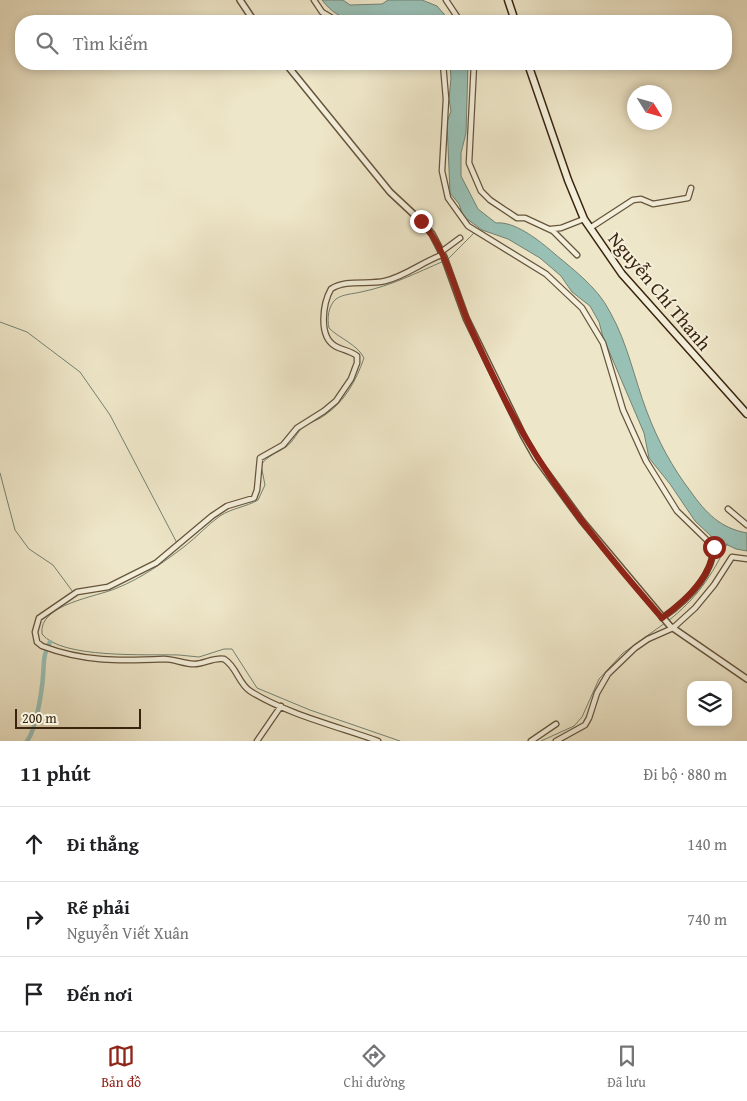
<!DOCTYPE html>
<html lang="vi">
<meta charset="utf-8">
<style>
body{margin:0;font-family:"Gentium Book Plus",serif;background:#f2f2f2;color:#202124}
.controls{position:absolute;right:15px;bottom:15px;display:grid;overflow:hidden;border-radius:10px;box-shadow:0 2px 8px #0003}
.controls button{width:45px;height:45px;display:grid;place-items:center;padding:0;border:0;border-bottom:1px solid #e0e0e0;background:#fff;color:#202124;font:25px sans-serif}
.compass{position:absolute;left:627px;top:85px;width:45px;height:45px;border-radius:50%;background:#fff;box-shadow:0 2px 8px #0003;rotate:127deg}
.scale{position:absolute;left:15px;bottom:12px;width:126px;box-sizing:border-box;padding-left:5px;border:2px solid #39240e;border-top:0;font-size:14px;line-height:18px;white-space:nowrap;color:#39240e;-webkit-text-stroke:4px #f4efdb;paint-order:stroke}
.stop{position:absolute;width:15px;height:15px;margin:-11px;border:4px solid #8f2418;border-radius:50%;background:#fff}
.stop.end{background:#8f2418;border-color:#fff;box-shadow:0 1px 5px #0008}
.list{margin:0;padding:0;list-style:none}
h2{display:flex;justify-content:space-between;align-items:center;height:65px;margin:0;padding:0 20px;font-size:21px}
h2 small{font-size:16px;font-weight:400;color:#757577}
.list li{display:grid;grid-template-columns:32px 1fr auto;gap:15px;align-items:center;box-sizing:border-box;height:75px;padding:0 20px;border-top:1px solid #e0e0e0}
.list b{display:block;font-size:19px;white-space:nowrap}
.list p{margin:0;font-size:16px;white-space:nowrap;color:#757577}
.list em{font-size:16px;font-style:normal;color:#757577}
.icon{flex:none;width:28px;height:28px;fill:none;stroke:currentColor;stroke-width:2;stroke-linecap:round;stroke-linejoin:round}
.map{position:relative;flex:none;width:747px;height:741px;overflow:hidden}
.search{position:absolute;background:#fff;box-shadow:0 2px 8px #0003;left:15px;right:15px;top:15px;height:55px;display:flex;align-items:center;gap:12px;box-sizing:border-box;padding:0 18px;border-radius:20px;color:#757577;font-size:19px}
.sheet{height:290px;background:#fff}
nav{display:flex;justify-content:space-around;align-items:center;box-sizing:border-box;height:70px;border-top:1px solid #e0e0e0;background:#fff;font-size:14px;color:#757577}
nav a{display:grid;justify-items:center;gap:2px}
nav .on{color:#8f2418}
.map>svg:first-child{display:block}
.water{fill:#99c0b5;stroke:#738272}
.lines{fill:none;stroke-linecap:round;stroke-linejoin:round}
.stream{stroke:#738272;stroke-width:1}
.canal{stroke:#99c0b5;stroke-width:4.5}
.minor-casing{stroke:#66543c;stroke-width:7}
.tertiary-casing{stroke:#66543c;stroke-width:8}
.secondary-casing{stroke:#39240e;stroke-width:9}
.minor{stroke:#f4efdb;stroke-width:4.5}
.tertiary{stroke:#f4efdb;stroke-width:5}
.secondary{stroke:#f4efdb;stroke-width:6}
.route{stroke:#8f2418;stroke-width:6}
.labels{text-anchor:middle;dominant-baseline:central;stroke-width:4;stroke-linejoin:round;paint-order:stroke}
.street-label{font-size:19px;fill:#39240e;stroke:#f4efdb}
</style>
<div class="map">
<svg width="747" height="741" viewBox="0 0 747 741">
<rect width="100%" height="100%" fill="#eee6c8"/>
<filter id="stains"><feTurbulence type="fractalNoise" baseFrequency=".004" numOctaves="4"/><feColorMatrix values="0 0 0 0 .2 0 0 0 0 .09 0 0 0 0 .02 0 0 0 .5 -.17"/></filter>
<radialGradient id="worn" r=".72"><stop offset=".6" stop-color="#630" stop-opacity="0"/><stop offset="1" stop-color="#630" stop-opacity=".3"/></radialGradient>
<path class="water" d="M322 0H343L350 5 382 4 388 0H422L437 6 450 21H432L430 18C416 17 403 17 390 18 361 20 342 26 322 0Z
M450 64H468L466 133 461 153V176L478 209 496 223C514 221 537 239 549 249 571 268 597 286 610 312 628 344 634 378 647 412 658 441 672 467 691 492 706 513 720 528 747 533V551L736 549 713 538 695 521 670 484 649 458 644 433 603 337 599 322 590 306 572 292 561 276 540 258 508 239 482 230 463 216 459 204 450 193 447 122 451 111 449 99 451 78Z"/>
<g class="lines">
<path class="stream" d="M448 259 475 232
M0 322 27 332 80 372 110 415 177 543
M0 473 15 530 29 549 53 565 73 592
M668 621C696 599 712 576 727 544
M400 741 310 710 257 688 232 649H224L199 657 179 655C148 654 61 659 42 634 38 604 97 597 117 588 142 578 164 562 185 546 197 537 207 525 220 516 232 508 246 507 258 500L265 485 261 465C267 456 277 453 286 447 294 441 297 432 304 426 310 422 319 420 325 415 345 401 356 381 364 358 357 344 340 339 329 328 327 319 328 306 336 299 343 294 353 294 361 292 391 286 416 273 444 261
M541 741 574 726 582 717 599 679 623 653 665 623"/>
<path class="canal" d="M27 741C36 730 42 691 43 676 44 664 43 653 50 642"/>
<defs>
<path id="minor" d="M314 0 322 12 337 21
M446 0 460 21
M393 21H413
M443 64 446 99 442 171 448 198 468 226 546 274 582 308 603 343 623 410 646 461 677 511 714 547C712 577 685 602 662 618
M474 64 469 163 481 191 490 200 517 218H525L553 231 577 255
M590 228 633 200 641 199 653 204 688 198 691 188
M551 229 561 228 584 219
M441 252 460 238
M728 509 747 525
M257 741 281 706
M378 741C339 727 284 713 250 691 238 683 237 667 224 659 214 657 204 664 194 664 184 664 174 659 164 659 120 661 84 662 42 646L37 642 35 632 39 618 77 592 108 587 156 563 212 516 227 506 254 498 257 490 260 458 283 445 297 428 324 411 336 401 351 379 357 363V356C351 351 342 350 335 346 318 336 323 303 331 289 346 279 368 285 385 281 406 276 422 262 442 255
M531 741 556 724
M556 741 585 725 589 718 597 693 608 674 635 648 648 639 673 628 695 608 714 585 732 557 747 559"/>
<path id="tertiary" d="M240 0 254 21
M286 64 390 192 421 221 432 234 444 257 466 318 523 435 536 458 582 521 670 626 747 679"/>
<path id="secondary" d="M508 0 515 21
M528 64 568 180 584 219 622 274 747 414"/>
</defs>
<use href="#minor" class="minor-casing"/>
<use href="#tertiary" class="tertiary-casing"/>
<use href="#secondary" class="secondary-casing"/>
<use href="#minor" class="minor"/>
<use href="#tertiary" class="tertiary"/>
<use href="#secondary" class="secondary"/>
</g>
<g class="lines">
<path class="route" d="M421 221C445 247 453 284 466 317 477 343 490 370 503 396 543 478 602 549 662 618 685 601 712 577 714 547"/>
</g>
<g class="labels">
<g class="street-label">
<text transform="translate(660 291) rotate(50)">Nguyễn Chí Thanh</text>
</g>
</g>
<rect width="100%" height="100%" filter="url(#stains)"/>
<rect width="100%" height="100%" fill="url(#worn)"/>
</svg>
<div class="controls">
<button><svg class="icon" aria-label="layers" viewBox="0 0 24 24"><path d="M12 4l9 5-9 5-9-5zM3 14l9 5 9-5"/></svg></button>
</div>
<svg class="compass" viewBox="-18 -18 36 36"><path d="M0-13l5 13h-10z" fill="#e53935"/><path d="M0 13l5-13h-10z" fill="#757577"/></svg>
<div class="scale">200 m</div>
<div class="stop" style="left:714px;top:547px"></div>
<div class="stop end" style="left:421px;top:221px"></div>
<div class="search"><svg class="icon" aria-label="search" viewBox="0 0 24 24"><circle cx="10" cy="10" r="6"/><path d="M15 15l6 6"/></svg>Tìm kiếm</div>
</div>
<section class="sheet">
<h2>11 phút<small>Đi bộ · 880 m</small></h2>
<ul class="list">
<li><svg class="icon" aria-label="ahead" viewBox="0 0 24 24"><path d="M12 20V5M6 11l6-6 6 6"/></svg><div><b>Đi thẳng</b></div><em>140 m</em></li>
<li><svg class="icon" aria-label="right" viewBox="0 0 24 24"><path d="M7 20v-9h11M14 6l5 5-5 5"/></svg><div><b>Rẽ phải</b><p>Nguyễn Viết Xuân</p></div><em>740 m</em></li>
<li><svg class="icon" aria-label="arrive" viewBox="0 0 24 24"><path d="M6 21V4h12l-3 4 3 4H6"/></svg><div><b>Đến nơi</b></div></li>
</ul>
</section>
<nav>
<a class="on"><svg class="icon" aria-label="map" viewBox="0 0 24 24"><path d="M3 6l6-2 6 2 6-2v14l-6 2-6-2-6 2zM9 4v14M15 6v14"/></svg>Bản đồ</a>
<a><svg class="icon" aria-label="directions" viewBox="0 0 24 24"><path d="M12 3l9 9-9 9-9-9zM9 14v-3h6M13 9l2 2-2 2"/></svg>Chỉ đường</a>
<a><svg class="icon" aria-label="saved" viewBox="0 0 24 24"><path d="M7 4h10v16l-5-4-5 4z"/></svg>Đã lưu</a>
</nav>
